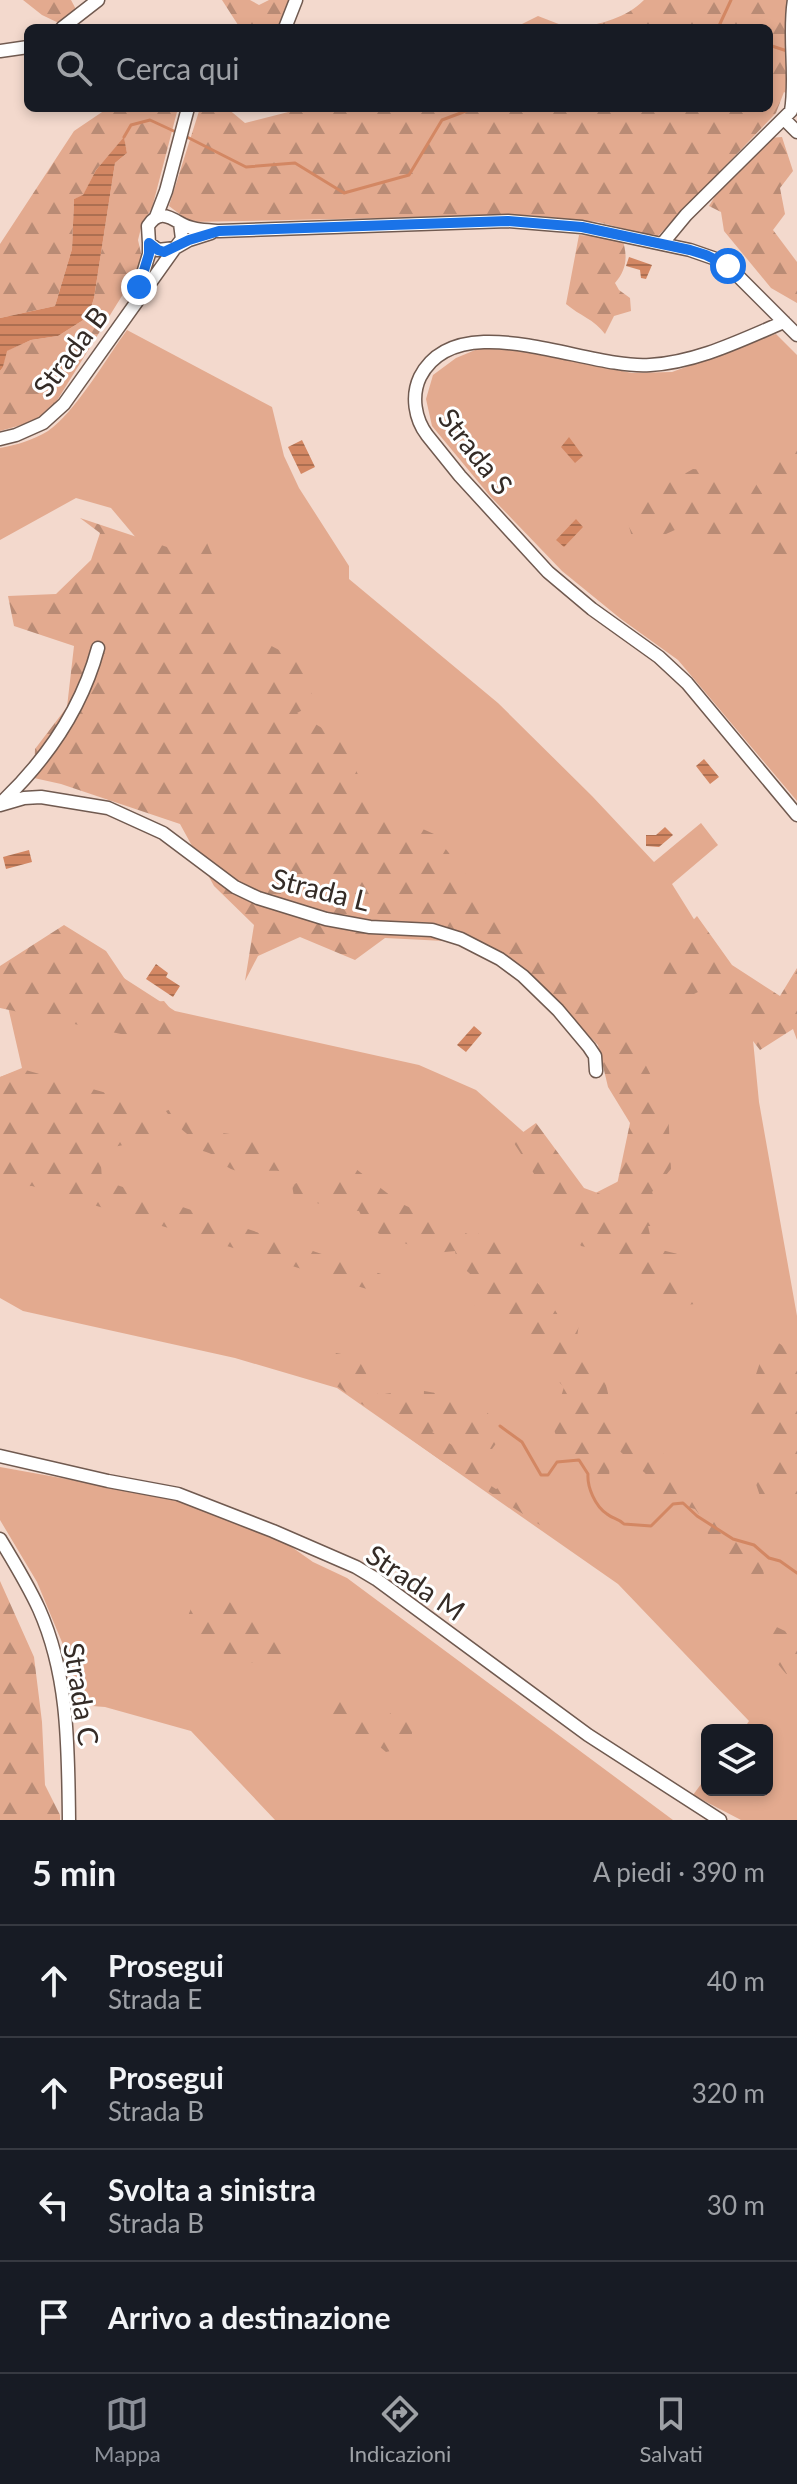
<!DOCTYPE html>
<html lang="it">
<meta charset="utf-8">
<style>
body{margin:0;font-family:Lato,sans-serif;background:#20242c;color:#f1f3f6}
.controls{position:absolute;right:24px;bottom:24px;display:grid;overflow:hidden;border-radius:12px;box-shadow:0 4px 12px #0003}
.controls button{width:72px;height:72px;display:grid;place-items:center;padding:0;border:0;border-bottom:2px solid #363941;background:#171b24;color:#f1f3f6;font:40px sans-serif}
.stop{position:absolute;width:24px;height:24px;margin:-18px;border:6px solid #1a73e8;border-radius:50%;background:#fff}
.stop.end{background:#1a73e8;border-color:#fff;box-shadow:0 2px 8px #0008}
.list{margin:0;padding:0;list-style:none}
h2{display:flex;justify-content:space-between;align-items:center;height:104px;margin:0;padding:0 32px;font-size:34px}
h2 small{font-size:26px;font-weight:400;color:#9ea1a6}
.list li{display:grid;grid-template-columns:52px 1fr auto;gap:24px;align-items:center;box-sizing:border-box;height:112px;padding:0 32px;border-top:2px solid #363941}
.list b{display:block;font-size:30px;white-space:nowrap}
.list p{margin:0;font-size:26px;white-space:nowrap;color:#9ea1a6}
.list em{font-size:26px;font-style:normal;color:#9ea1a6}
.icon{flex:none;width:44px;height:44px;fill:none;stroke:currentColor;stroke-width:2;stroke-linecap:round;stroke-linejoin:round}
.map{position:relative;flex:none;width:797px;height:1820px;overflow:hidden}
.search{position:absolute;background:#171b24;box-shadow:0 4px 12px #0003;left:24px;right:24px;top:24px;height:88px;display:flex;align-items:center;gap:20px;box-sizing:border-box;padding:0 28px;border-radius:12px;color:#9ea1a6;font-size:30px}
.sheet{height:552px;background:#171b24}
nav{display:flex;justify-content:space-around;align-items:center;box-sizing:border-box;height:112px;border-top:2px solid #363941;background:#171b24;font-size:22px;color:#9ea1a6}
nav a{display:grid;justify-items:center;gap:4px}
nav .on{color:#8c9099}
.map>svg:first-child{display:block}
.green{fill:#e3aa8f}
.forest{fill:url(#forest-firs)}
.water{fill:url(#water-rules)}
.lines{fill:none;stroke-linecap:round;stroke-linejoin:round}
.stream{stroke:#d38763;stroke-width:3}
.street-casing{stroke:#705a50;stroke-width:15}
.street{stroke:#fff;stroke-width:12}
.route{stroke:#1a73e8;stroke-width:10}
.labels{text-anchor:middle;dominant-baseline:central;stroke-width:6;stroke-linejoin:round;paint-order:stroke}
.street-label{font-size:28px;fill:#342b26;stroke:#fff}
</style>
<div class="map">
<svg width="797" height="1820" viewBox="0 0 797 1820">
<defs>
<pattern id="forest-firs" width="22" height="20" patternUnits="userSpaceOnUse" patternTransform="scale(2)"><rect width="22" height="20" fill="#e3aa8f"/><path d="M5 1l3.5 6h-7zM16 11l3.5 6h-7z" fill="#b98b75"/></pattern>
<pattern id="water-rules" width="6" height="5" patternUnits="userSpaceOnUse" patternTransform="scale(2)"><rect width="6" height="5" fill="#d38763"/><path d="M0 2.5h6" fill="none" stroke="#ac6f51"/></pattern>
</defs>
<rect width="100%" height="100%" fill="#f3d9cd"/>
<path class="green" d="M127 330 272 407 284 456 299 488 349 566V579L498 703 592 796 654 862 701 823 718 845 672 884 750 1009 759 1102 797 1316V1820H741L693 1795 707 1776V1790H767V1730H743L749 1721 618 1584 337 1388 235 1358 23 1311 0 1298V1077L22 1068 6 998 63 939 175 1011 419 1065 476 1090 528 1136 576 1203 654 1163 618 1055 374 821 111 508 76 498 0 540V448C17 445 33 440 48 431 74 414 108 356 127 330Z
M776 334 797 355V801L678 660 621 619 562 571 490 496 432 426 426 399 433 375 456 358 480 348 514 349 632 373 672 372Z
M0 1467 239 1510 313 1562 347 1578 673 1820H275L191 1731 105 1707 79 1705 71 1664 37 1582 0 1520Z"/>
<path class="forest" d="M23 0H71L79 15 65 26 42 15Z
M222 0H250L259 5 269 0H296L288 28H240Z
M644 0H789L797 99 784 92 776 113 657 237 598 222 528 215 190 222 169 206 200 108H227L245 123 304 108H769V28H577C601 24 626 18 644 0Z
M538 16 569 28H514Z
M108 108H178L152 208 142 224 138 240 143 262 53 407 32 422 0 431V371L3 367 6 351 31 340 58 336 88 317 94 298 115 163 127 153 124 138 96 170 83 196 74 199 72 249 55 306 0 318V244L74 131Z
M782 137 793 171 780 188 785 214 773 230 797 262V303L771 288 724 231 721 212 709 206 746 146 769 138Z
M579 235 622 238C628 256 627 269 615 283L619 290 630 298 631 311 614 316 605 334C594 319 580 316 566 304Z
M797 444V489L793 496 787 535 797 545V570L775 559 762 540 733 542 719 555 700 530 704 519 710 514 655 539 632 537 626 516 656 490 693 469 717 471 736 492 754 481 770 506 779 496 769 472 771 449 788 453Z
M80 518 170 548 207 543 229 593 212 628 256 638 310 666 312 705 297 713 342 740 373 807 434 834 470 880 637 1048 668 1109 671 1169 652 1192 666 1226H648L653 1248 678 1254 667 1266 695 1304 676 1306 658 1294 627 1256 581 1246 512 1140 536 1123 584 1188 614 1199 630 1123 608 1087 598 1045 559 1006 484 943 385 938 355 960 300 937 258 956 245 981 254 925 214 886 180 824 61 784 34 778 35 749 67 707 74 646 14 626 8 596 56 594 91 560 100 533Z
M697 916 732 965 780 996 797 968V1040L793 1029 760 1050 710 986 692 995 669 993 659 957Z
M64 925 106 951 141 1003 164 1001 183 1024 172 1045 0 1008V966Z
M22 1069 117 1096 163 1118 160 1137 100 1150 102 1180 399 1280 396 1298 32 1186 0 1187V1077Z
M176 1107 215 1126 222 1133 253 1137 269 1141 281 1148 285 1172C268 1168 248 1176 231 1169 219 1163 221 1156 203 1151 193 1135 175 1128 166 1111Z
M356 1169 400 1203 474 1237 488 1227 507 1231 516 1257 540 1286 558 1315 580 1317 576 1344 605 1381 614 1418 643 1441 657 1448 671 1461 672 1471 680 1487 728 1516 731 1531C756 1546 765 1561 765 1589L737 1577 730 1563 711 1553 706 1523 695 1509 664 1501 645 1473 616 1448 610 1456 609 1481C602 1482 596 1482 590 1478 578 1470 553 1439 553 1424 554 1413 561 1398 564 1387L548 1371 535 1348 508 1334 499 1323 474 1305C478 1284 477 1276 458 1265L455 1251 435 1253 385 1237 367 1227 359 1211 343 1210 294 1197 292 1185 299 1182 308 1188 329 1191 337 1179Z
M769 1336 790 1351 797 1367V1503L761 1499 754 1478 777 1448 764 1430 740 1421Z
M336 1353 357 1357 378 1395 398 1392 423 1408 424 1391 477 1400 504 1433 492 1449 471 1447 444 1427 432 1432 486 1467 485 1482 496 1489 505 1485 523 1501 548 1510 540 1525 443 1462 324 1377Z
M0 1581 34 1657 42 1722 45 1785 60 1815V1820H0Z
M196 1596 230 1602 291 1646 287 1666 234 1661 201 1637 186 1621Z
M760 1619 785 1631 797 1642V1686C781 1668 758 1644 760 1619Z
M335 1684 356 1708 383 1718 404 1705 412 1711V1746L386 1752 367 1736 326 1732Z"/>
<path class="water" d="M124 137 127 153 115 163 94 298 88 317 58 336 31 340 7 351 3 367 0 371V318L55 306 72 249 74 199 83 195 96 170Z
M629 257 652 265 646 279 641 278 640 270 626 266Z
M569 437 583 456 575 463 561 447Z
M302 440 315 467 301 474 288 447Z
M576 519 583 527 564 547 556 540Z
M704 759 719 777 710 784 696 766Z
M665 827 673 835 659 847 646 846V835H656Z
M29 850 32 862 6 869 3 857Z
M156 964 168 973 166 977 180 986 173 997 146 979Z
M474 1026 482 1033 466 1052 457 1045Z"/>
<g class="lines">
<path class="stream" d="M718 28 731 0
M769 45 790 52
M185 136 246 167 295 163 344 193 409 175 442 120 474 108
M124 137 131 125 150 120 178 133
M500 1426 522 1442 541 1475H548L557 1462 579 1460 588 1474C587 1487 595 1506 607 1514 613 1519 618 1518 624 1524L651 1526 673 1504 683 1503 697 1516 733 1539 754 1545 769 1558 780 1561 797 1573"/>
<defs>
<path id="street" d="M62 28 98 0
M285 28 296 0
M0 51 28 47
M784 119 797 132
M156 217 166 191 188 108
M180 223 182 239 175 248 158 250 149 243 148 226C158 211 167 215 180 223 191 230 206 230 219 231L508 221 582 227 690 250 713 258 733 271 797 335
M662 244 686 215 791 111C797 77 788 35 794 0
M136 296 149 254V243
M784 322C741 340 698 362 650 365 587 370 458 303 420 377 411 396 415 419 427 435L460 476 548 572 592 609 659 657 687 683 797 815
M0 439 16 435 43 423 64 404 175 248 189 240 211 233
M2 802C47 759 82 708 98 648
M0 805 24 798 41 797 108 808 163 833 235 887 258 898 326 919 370 927 432 930 461 939 500 959 523 976 558 1010 589 1047 595 1056 596 1071
M0 1456 108 1481 178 1494 273 1531 356 1567 376 1579 588 1735 720 1820
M0 1539C14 1562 28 1585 39 1609 69 1676 68 1748 69 1820"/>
</defs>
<use href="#street" class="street-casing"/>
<use href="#street" class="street"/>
</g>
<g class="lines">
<path class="route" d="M139 287 149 254V243L158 250 164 252 189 240 219 231 508 221 582 227 690 250 706 255 728 266"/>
</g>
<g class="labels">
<g class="street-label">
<text transform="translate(70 351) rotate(-53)">Strada B</text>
<text transform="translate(476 451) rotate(52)">Strada S</text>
<text transform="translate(321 889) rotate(14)">Strada L</text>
<text transform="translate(416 1582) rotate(34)">Strada M</text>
<text transform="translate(82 1694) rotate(81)">Strada C</text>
</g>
</g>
</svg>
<div class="controls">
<button><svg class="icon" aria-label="layers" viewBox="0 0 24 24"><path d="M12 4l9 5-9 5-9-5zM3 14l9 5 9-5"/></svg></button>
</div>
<div class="stop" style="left:728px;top:266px"></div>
<div class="stop end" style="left:139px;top:287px"></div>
<div class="search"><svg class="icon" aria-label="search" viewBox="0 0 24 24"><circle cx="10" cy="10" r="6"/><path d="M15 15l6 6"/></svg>Cerca qui</div>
</div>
<section class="sheet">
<h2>5 min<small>A piedi · 390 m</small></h2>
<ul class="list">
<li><svg class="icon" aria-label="ahead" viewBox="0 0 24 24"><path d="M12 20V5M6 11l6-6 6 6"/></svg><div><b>Prosegui</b><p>Strada E</p></div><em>40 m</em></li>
<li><svg class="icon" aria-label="ahead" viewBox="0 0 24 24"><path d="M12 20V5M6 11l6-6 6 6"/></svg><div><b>Prosegui</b><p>Strada B</p></div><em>320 m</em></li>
<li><svg class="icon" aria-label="left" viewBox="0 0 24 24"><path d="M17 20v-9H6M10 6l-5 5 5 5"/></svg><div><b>Svolta a sinistra</b><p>Strada B</p></div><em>30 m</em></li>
<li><svg class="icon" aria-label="arrive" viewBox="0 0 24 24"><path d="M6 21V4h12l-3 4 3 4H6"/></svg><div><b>Arrivo a destinazione</b></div></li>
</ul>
</section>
<nav>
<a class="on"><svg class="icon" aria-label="map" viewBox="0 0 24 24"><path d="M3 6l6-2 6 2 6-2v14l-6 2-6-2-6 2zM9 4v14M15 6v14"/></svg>Mappa</a>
<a><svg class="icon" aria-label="directions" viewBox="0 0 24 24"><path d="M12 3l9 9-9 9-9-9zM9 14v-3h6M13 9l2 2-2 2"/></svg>Indicazioni</a>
<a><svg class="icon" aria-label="saved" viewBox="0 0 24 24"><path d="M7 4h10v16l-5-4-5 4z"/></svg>Salvati</a>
</nav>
